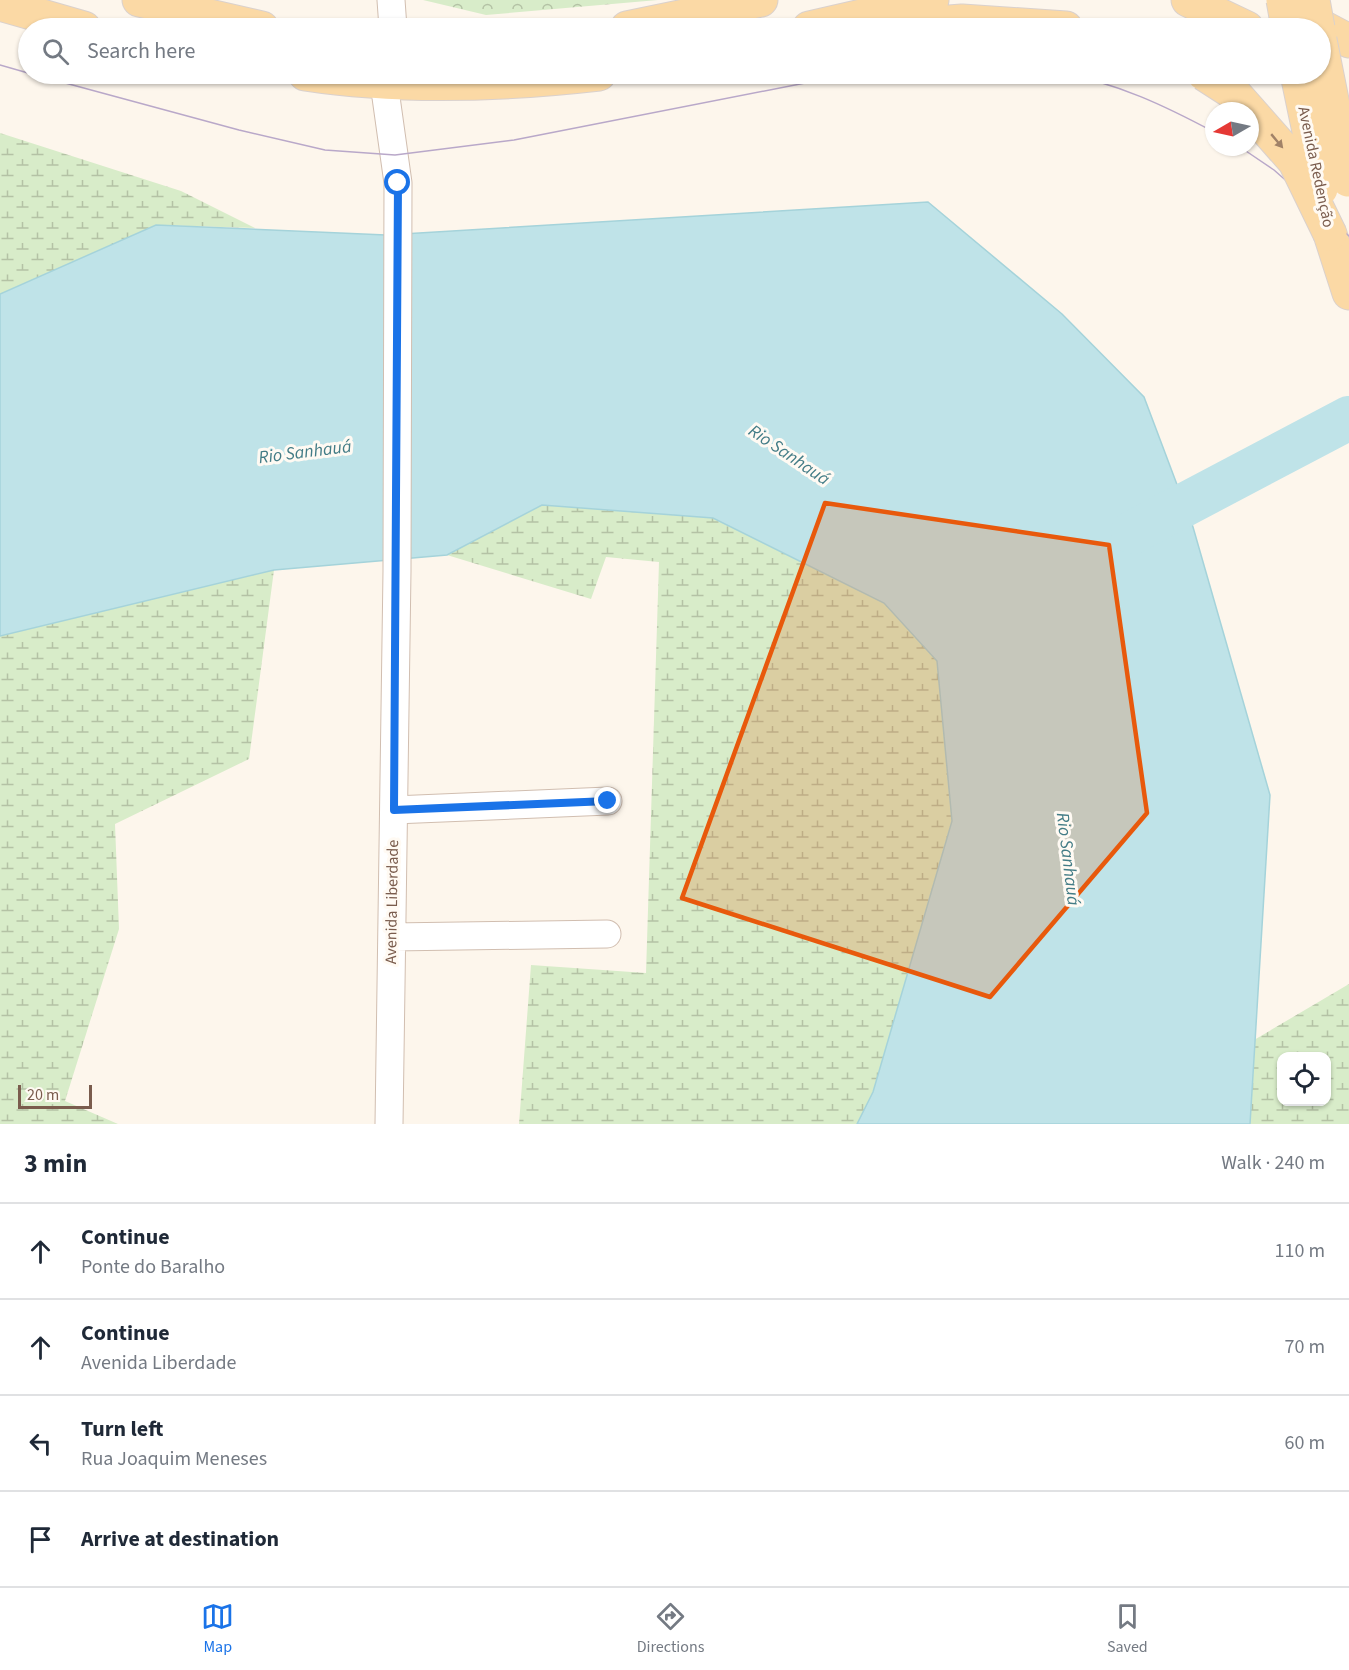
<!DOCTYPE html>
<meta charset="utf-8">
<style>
body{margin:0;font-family:"Source Sans 3",sans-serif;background:#f6f6f7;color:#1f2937}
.controls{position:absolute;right:18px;bottom:18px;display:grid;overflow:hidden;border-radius:12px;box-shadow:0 2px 4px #0004}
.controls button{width:54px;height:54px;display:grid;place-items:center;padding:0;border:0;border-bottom:2px solid #e0e1e3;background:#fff;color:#1f2937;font:30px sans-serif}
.compass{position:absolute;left:1205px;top:102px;width:54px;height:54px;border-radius:50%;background:#fff;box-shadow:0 2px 4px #0004;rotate:261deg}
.scale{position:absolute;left:18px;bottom:15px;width:74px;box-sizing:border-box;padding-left:6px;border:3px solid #7a5c4d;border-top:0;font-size:16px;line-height:21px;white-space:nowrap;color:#7a5c4d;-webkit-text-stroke:4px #fffaf3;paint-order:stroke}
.stop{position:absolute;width:18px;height:18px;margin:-14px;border:4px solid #1a73e8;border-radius:50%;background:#fff}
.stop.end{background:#1a73e8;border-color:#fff;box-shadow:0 2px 6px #0008}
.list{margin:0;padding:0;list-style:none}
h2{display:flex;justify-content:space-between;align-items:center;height:78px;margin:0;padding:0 24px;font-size:26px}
h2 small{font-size:20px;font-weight:400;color:#747a83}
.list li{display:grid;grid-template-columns:39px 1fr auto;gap:18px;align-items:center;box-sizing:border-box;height:96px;padding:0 24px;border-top:2px solid #e0e1e3}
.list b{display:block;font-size:22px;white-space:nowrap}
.list p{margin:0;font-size:20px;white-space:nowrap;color:#747a83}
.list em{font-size:20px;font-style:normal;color:#747a83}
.icon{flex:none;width:33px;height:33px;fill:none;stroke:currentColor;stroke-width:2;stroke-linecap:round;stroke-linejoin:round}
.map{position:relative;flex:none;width:1349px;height:1124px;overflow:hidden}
.search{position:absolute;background:#fff;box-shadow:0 2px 4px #0004;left:18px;right:18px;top:18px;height:66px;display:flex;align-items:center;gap:15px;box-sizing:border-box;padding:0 21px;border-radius:33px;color:#747a83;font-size:22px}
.sheet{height:462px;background:#fff}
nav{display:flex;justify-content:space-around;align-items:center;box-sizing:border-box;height:84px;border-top:2px solid #e0e1e3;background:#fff;font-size:16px;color:#747a83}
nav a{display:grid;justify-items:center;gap:3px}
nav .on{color:#1a73e8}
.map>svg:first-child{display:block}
.forest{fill:url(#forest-crowns)}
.wetland{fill:url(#wetland-marsh);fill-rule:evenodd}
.water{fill:#bfe3e8;stroke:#a5d3da;stroke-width:1.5}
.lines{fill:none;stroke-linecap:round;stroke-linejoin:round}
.river{stroke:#bfe3e8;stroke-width:44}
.minor-casing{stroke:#d1beb0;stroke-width:29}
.major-casing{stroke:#dad1cd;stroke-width:35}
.minor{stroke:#fff;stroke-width:27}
.major{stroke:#fbd9a5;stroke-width:33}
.tram{stroke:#b9a8c9;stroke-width:1.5}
.major-bridge-casing{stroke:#dad1cd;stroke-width:35;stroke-linecap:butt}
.major-bridge{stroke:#fbd9a5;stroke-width:33}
.oneway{fill:#a18267}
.route{stroke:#1a73e8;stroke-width:8}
.marked{fill:#e8590c;fill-opacity:0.2;stroke:#e8590c;stroke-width:4.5;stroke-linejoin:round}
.labels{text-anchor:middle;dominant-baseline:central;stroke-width:6;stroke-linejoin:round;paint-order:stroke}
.street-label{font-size:16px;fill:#7a5c4d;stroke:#fffaf3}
.water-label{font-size:18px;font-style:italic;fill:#437c86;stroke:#fffaf3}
</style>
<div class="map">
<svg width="1349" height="1124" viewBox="0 0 1349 1124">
<defs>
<pattern id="forest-crowns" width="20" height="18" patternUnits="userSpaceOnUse" patternTransform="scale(1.5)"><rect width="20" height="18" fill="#d8ecc9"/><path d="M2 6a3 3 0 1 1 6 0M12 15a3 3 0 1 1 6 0" fill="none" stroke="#b4c2a5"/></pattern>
<pattern id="wetland-marsh" width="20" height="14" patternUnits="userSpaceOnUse" patternTransform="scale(1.5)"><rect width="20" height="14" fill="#d8ecc9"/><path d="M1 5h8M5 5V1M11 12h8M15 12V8" fill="none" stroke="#b4c2a5"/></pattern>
</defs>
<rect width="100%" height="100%" fill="#fdf6ec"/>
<path class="forest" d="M423 0H658L486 15Z"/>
<path class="wetland" d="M0 133 181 191 255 228 156 225 0 294Z
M542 505 713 518 884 603 937 661 952 820 873 1092 857 1124H519L531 965 646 973 659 562 606 557 591 599 447 555Z
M274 570 249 759 115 824 119 929 65 1101 118 1124H0V636Z
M1349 984V1124H1250L1254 1040ZM1282 1056H1326V1102H1282Z"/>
<path class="water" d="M928 202 1062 314 1144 397 1193 527 1270 795 1250 1124H857L873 1092 952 821 937 661 884 603 713 518 542 505 447 555 274 570 0 636V294L156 225 386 235Z"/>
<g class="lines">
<path class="river" d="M1133 532 1349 418"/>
<defs>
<path id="minor" d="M391 0 393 28
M384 83 398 183 397 571 389 1124
M394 810 608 801
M392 937 607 934"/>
<path id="major" d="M139 0 262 28
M1188 0 1247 28
M0 4 84 28
M1296 13 1349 41
M627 28 761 0
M809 28 932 0
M874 28 962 21 1066 28
M305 74C402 89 502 85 599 74
M1330 234 1349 293"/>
</defs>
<use href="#minor" class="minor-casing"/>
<use href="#major" class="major-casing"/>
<use href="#minor" class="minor"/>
<use href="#major" class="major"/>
<path class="tram" d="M0 65 28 73
M32 74 239 130 325 150 395 155 514 140 851 74
M1062 74C1116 82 1167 107 1214 132
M1240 147 1274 170 1349 236"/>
<defs>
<path id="major-bridge" d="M1283 0 1288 28
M1313 0 1318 28
M1320 40 1348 180
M1204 74 1235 94 1295 162 1330 234
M1297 74 1321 189"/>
</defs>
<use href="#major-bridge" class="major-bridge-casing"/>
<use href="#major-bridge" class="major-bridge"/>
</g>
<defs><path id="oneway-solid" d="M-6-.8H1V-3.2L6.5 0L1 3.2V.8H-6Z" transform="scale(1.5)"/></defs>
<use class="oneway" href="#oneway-solid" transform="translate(1277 141) rotate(50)"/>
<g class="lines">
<path class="route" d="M398 183 394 810 608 801"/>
</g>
<path class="marked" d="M825 503 1109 545 1147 813 990 997 682 898Z"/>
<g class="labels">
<g class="street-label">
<text transform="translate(1316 167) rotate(78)">Avenida Redenção</text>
<text transform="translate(392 902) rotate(-89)">Avenida Liberdade</text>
</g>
<g class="water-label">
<text transform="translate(305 452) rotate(-7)">Rio Sanhauá</text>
<text transform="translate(789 455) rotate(34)">Rio Sanhauá</text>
<text transform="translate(1068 859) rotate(83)">Rio Sanhauá</text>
</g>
</g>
</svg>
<div class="controls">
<button><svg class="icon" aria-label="locate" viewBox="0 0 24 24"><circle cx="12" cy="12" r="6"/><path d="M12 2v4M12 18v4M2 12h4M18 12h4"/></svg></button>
</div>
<svg class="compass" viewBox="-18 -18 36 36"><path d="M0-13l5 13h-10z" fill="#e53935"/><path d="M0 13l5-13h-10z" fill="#747a83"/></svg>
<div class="scale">20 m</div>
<div class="stop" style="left:398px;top:183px"></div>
<div class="stop end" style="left:608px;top:801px"></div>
<div class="search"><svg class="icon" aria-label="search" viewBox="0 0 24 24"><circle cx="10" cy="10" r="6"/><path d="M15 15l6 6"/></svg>Search here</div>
</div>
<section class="sheet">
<h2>3 min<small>Walk · 240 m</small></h2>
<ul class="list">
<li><svg class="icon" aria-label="ahead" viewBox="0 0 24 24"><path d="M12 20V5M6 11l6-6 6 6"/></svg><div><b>Continue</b><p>Ponte do Baralho</p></div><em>110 m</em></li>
<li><svg class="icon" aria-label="ahead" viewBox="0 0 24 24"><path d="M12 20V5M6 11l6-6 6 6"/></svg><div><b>Continue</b><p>Avenida Liberdade</p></div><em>70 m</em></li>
<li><svg class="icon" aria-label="left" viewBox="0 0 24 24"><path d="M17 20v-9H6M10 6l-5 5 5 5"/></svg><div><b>Turn left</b><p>Rua Joaquim Meneses</p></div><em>60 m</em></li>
<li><svg class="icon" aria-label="arrive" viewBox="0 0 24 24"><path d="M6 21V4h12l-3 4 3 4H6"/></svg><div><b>Arrive at destination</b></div></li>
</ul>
</section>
<nav>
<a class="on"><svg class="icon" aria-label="map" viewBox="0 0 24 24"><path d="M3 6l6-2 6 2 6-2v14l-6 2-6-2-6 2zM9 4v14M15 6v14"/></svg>Map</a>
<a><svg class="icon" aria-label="directions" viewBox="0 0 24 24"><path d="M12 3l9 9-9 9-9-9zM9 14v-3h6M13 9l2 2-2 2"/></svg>Directions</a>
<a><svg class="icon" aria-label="saved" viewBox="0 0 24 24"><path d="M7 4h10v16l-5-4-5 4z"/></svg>Saved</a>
</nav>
